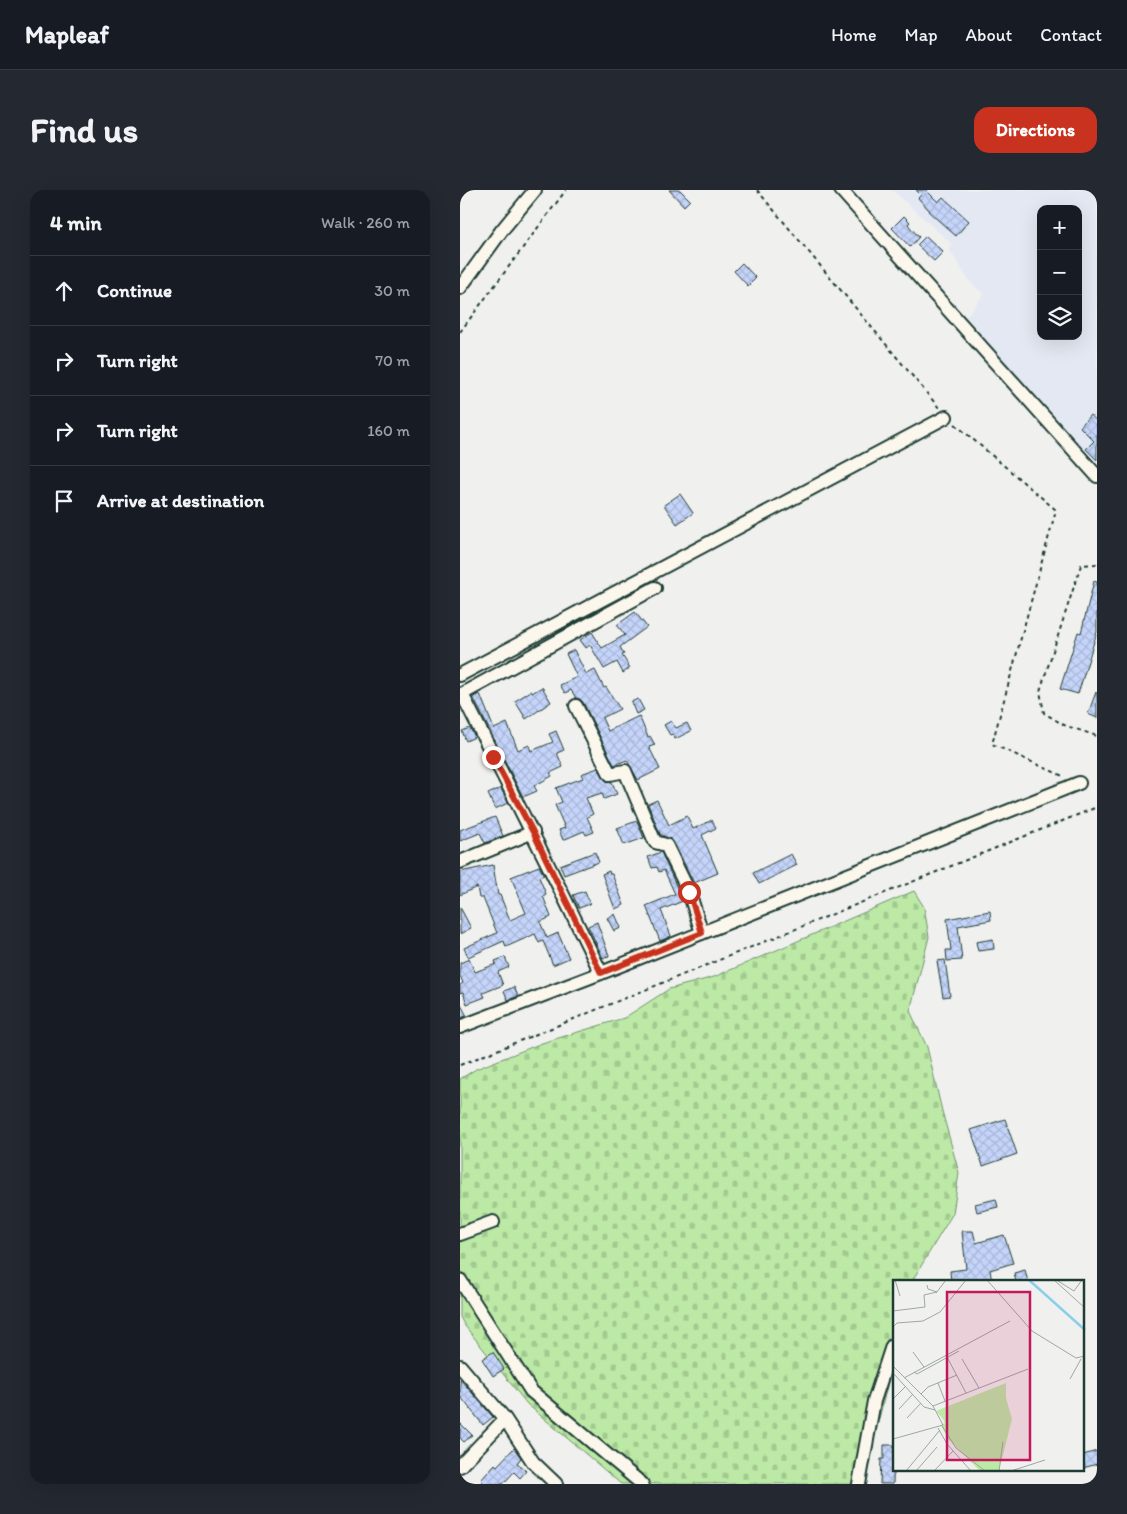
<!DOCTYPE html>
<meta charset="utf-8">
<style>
body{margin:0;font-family:Itim,sans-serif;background:#242831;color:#f1f3f6}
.controls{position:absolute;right:15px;top:15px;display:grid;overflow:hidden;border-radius:10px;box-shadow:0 5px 20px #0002}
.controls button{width:45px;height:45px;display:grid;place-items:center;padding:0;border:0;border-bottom:1px solid #363941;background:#171b24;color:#f1f3f6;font:25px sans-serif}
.stop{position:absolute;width:15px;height:15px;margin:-11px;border:4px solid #c8321e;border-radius:50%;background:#fff}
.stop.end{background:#c8321e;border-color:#fff;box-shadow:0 1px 5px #0008}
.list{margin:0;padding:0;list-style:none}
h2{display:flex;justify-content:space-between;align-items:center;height:65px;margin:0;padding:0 20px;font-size:21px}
h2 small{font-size:16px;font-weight:400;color:#9ea1a6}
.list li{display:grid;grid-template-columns:32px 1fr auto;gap:15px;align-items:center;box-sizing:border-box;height:70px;padding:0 20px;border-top:1px solid #363941}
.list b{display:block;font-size:19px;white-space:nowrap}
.list em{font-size:16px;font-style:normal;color:#9ea1a6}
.icon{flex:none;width:28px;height:28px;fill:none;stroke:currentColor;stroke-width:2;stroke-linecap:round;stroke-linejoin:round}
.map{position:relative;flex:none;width:637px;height:1294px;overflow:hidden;border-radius:15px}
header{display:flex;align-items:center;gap:30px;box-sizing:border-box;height:70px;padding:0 25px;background:#171b24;border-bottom:1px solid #363941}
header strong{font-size:24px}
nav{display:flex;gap:28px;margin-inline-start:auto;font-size:18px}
.intro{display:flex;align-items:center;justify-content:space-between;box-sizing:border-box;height:120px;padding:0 30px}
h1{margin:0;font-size:35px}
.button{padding:12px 22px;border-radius:15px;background:#c8321e;color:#fff;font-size:18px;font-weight:700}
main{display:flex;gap:30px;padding:0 30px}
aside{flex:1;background:#171b24;border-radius:15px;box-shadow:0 5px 20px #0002}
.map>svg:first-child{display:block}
.built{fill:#e3e8f2;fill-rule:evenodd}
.cemetery{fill:url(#cemetery-stones);stroke:#6e936d}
.building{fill:url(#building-cross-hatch);stroke:#1f3d34}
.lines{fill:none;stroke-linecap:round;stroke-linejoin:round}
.minor-casing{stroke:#1f3d34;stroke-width:16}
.path{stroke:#1f3d34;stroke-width:2;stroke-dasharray:4 4;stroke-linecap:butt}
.minor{stroke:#fbf7ec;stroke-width:12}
.route{stroke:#c8321e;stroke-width:6}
.inset-river{fill:none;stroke:#8acfeb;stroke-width:2.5}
.inset-road{fill:none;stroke:#9ca8a4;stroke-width:1}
.view{fill:#c2185b;fill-opacity:0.15;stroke:#c2185b;stroke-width:2.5}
.inset-edge{fill:none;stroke:#1f3d34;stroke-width:2.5}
</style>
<header>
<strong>Mapleaf</strong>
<nav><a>Home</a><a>Map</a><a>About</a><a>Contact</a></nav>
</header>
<div class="intro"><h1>Find us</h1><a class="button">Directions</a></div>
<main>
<aside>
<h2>4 min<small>Walk · 260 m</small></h2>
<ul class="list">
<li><svg class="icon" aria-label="ahead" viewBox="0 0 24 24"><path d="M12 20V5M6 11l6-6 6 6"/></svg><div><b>Continue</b></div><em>30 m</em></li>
<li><svg class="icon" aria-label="right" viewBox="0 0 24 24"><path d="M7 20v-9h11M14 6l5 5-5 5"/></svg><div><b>Turn right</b></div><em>70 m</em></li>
<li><svg class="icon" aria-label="right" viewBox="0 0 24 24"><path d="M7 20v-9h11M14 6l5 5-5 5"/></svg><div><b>Turn right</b></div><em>160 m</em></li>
<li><svg class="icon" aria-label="arrive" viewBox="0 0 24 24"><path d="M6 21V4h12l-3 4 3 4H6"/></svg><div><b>Arrive at destination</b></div></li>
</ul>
</aside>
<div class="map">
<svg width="637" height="1294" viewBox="0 0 637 1294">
<defs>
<pattern id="cemetery-stones" width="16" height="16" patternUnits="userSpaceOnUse" patternTransform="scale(1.25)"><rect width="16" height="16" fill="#bde9a6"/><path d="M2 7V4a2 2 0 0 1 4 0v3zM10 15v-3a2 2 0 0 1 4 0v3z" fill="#a2c990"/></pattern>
<pattern id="building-cross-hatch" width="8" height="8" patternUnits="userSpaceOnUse" patternTransform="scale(1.25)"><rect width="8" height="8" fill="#c5d4fa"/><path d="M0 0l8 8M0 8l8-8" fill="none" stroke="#a9b7d7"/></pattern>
</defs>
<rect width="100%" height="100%" fill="#f0f0ef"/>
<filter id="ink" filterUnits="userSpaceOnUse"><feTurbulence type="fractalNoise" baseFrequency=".02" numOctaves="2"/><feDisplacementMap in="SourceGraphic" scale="10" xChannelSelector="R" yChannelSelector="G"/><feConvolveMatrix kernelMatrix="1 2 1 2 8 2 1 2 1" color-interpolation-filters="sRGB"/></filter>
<g filter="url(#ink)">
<path class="built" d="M432 0H637V277L506 127 524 104 510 92 490 61 491 53ZM581 19H618V146H581Z"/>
<path class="cemetery" d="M454 701 464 717 469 747 450 821 467 857 482 921 499 983 493 1023 452 1091 434 1092V1168L403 1294H161L67 1214 5 1136 0 1127V889L16 879 82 853 164 828 209 799 254 787Z"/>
<path class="building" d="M209 0H220L230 10 224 16Z
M456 0H466L478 12 483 7 509 31 496 46 469 22 470 21 458 8 461 5Z
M444 26 450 32 448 34 450 37 459 47 450 57 432 38Z
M466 46 483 62 474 71 457 55Z
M282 73 296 88 288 96 274 81Z
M630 225 637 231V270L626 259 634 251 620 237Z
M220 304 233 323 217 334 204 315Z
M634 391 637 392V442L618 504 600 499 618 442 621 443Z
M175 422 187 437 160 457 164 464 162 465 170 478 163 483 157 472 144 479 130 455 126 458 120 450 132 442 142 458 165 445 157 435Z
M114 460 126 484 135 480 144 498 146 497 160 519 142 528 148 541 179 526 188 547 190 546 195 555 189 557 200 579 178 590 167 570 154 575 123 512 120 509 116 508 111 500 105 503 100 495 117 487 106 464Z
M82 497 91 512 66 529 55 511 71 501 72 503Z
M636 502 637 503V528L628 524Z
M20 504 34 539 47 533 58 560 69 555 71 561 93 552 89 544 96 541 104 560 97 563 103 577 90 583 92 586 74 596 77 601 63 607 13 507Z
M178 509 184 520 176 524 171 512Z
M211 531 216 538 227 533 231 541 215 549 213 544 210 545 204 535Z
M10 538 15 547 6 551 2 541Z
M138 578 146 591 152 592 157 604 144 609 142 603 126 608 133 624 127 627 134 642 126 645 124 641 103 650 99 640 105 638 95 615 102 612 96 598 123 588 121 584Z
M41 598 48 613 35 619 28 604Z
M197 610 209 635 227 626 233 639 252 630 256 638 242 645 258 683 234 693 213 651 200 644 188 614Z
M35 627 43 646 25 653 20 643 0 651V640Z
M177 631 184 648 164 655 157 638Z
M135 662 139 672 104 685 100 675Z
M201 662 223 711 201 720 211 746 200 751 186 716 215 704 204 680 199 682 197 677 192 678 188 667Z
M331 664 337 675 299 694 293 683Z
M33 675 38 705H40L50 730 66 723 51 687 79 676 84 685 79 687 86 704 83 706 91 727 80 732 87 748 98 743 109 768 93 775 83 751 79 753 75 744 46 757 44 751 8 767 4 758 37 743 23 708H19L17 697 0 705V682Z
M149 681 150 684H152L164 715 155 719 142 684Z
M125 701 130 714 119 718 113 705Z
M0 717 11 738 0 744Z
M530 721 531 730 498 736 502 770 487 771 486 760H491L487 729Z
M155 724 161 738 154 741 147 728Z
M137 732 149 766 143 768 128 736Z
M533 749 534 759 518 761 516 752Z
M45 767 49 777 38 782 43 795 23 803 25 807 7 814 3 802 0 803V795L3 793 0 786V773L9 769 15 782 36 774 35 771Z
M485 770 490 806 483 807 477 771Z
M54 797 58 806 48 810 44 801Z
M0 813 7 826 0 828Z
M545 929 557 964 523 976 511 940Z
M536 1009 538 1017 517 1022 515 1014Z
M502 1041H513L516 1053 544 1045 553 1073 530 1080 532 1092H491L490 1081 506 1079Z
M565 1080 568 1092H556L554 1083Z
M33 1162 44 1179 33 1186 22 1169Z
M0 1189 33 1227 23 1235 0 1206Z
M0 1233 12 1245 4 1252 0 1248Z
M424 1255H434L433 1294H420L421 1269H424Z
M54 1258 61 1268 57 1273 66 1281 60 1288 54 1282 43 1294H25L21 1290 35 1274 37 1276Z
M637 1261V1274L623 1278V1265Z"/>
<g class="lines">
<defs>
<path id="minor" d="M381 0 637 286
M0 98 42 40 75 0
M0 485 486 227
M2 504C49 597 96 689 141 783
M0 505 195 398
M116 516 150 584 165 581 195 652 206 655 229 702 242 743
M0 672 73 642
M0 837 141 783 619 593
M0 1044 33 1032
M0 1090 71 1201 182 1294
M0 1176 45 1229 73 1272 96 1294
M0 1276 45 1229
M399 1294 414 1211 432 1156"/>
</defs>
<use href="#minor" class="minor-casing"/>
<path class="path" d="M297 0 480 219
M0 142 106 0
M495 234 596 320 532 554 605 587
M637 374 621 375 580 501 584 523 604 535 637 546
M0 875 637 617"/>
<use href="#minor" class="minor"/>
</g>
</g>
<g class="lines" filter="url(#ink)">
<path class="route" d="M33 567 73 642 141 783 242 743 229 702"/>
</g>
<g transform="translate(433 1090)">
<rect width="191" height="191" fill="#f0f0ef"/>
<path d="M113 103V118L119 139 106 191H87L55 159 48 145 52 143 50 139 43 131Z" fill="#bde9a6"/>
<path class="inset-river" d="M136 0 192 50"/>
<path class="inset-road" d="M2 0 7 16M94 0 139 51 183 78 192 76M161 0 192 28M165 1 181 11 189 0M43 13 53 0M0 31 32 27 31 15 44 12 35 9 34 5M0 47 4 43 30 41 47 32 73 0M20 72 31 87M54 77 73 113M69 79 86 108M0 86 40 126 50 145 0 159M21 92 24 94 66 71M0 93 31 127 42 130M11 98 117 41M177 99 188 79M45 103 52 121M28 114 35 107 64 95M0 119 13 106M40 126 135 89M6 129 20 114M14 138 28 123M49 146 63 168 92 191M45 148 54 164 78 191M13 191 47 150M23 191 44 167M41 191 60 171M106 191 110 162M118 191 152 180"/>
<path class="view" d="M54 12H137V180H54Z"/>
<rect width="191" height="191" class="inset-edge"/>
</g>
</svg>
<div class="controls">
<button>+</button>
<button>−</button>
<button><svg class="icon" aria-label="layers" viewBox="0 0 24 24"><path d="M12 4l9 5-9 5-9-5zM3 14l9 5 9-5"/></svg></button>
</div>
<div class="stop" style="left:229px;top:702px"></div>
<div class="stop end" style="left:33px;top:567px"></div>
</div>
</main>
